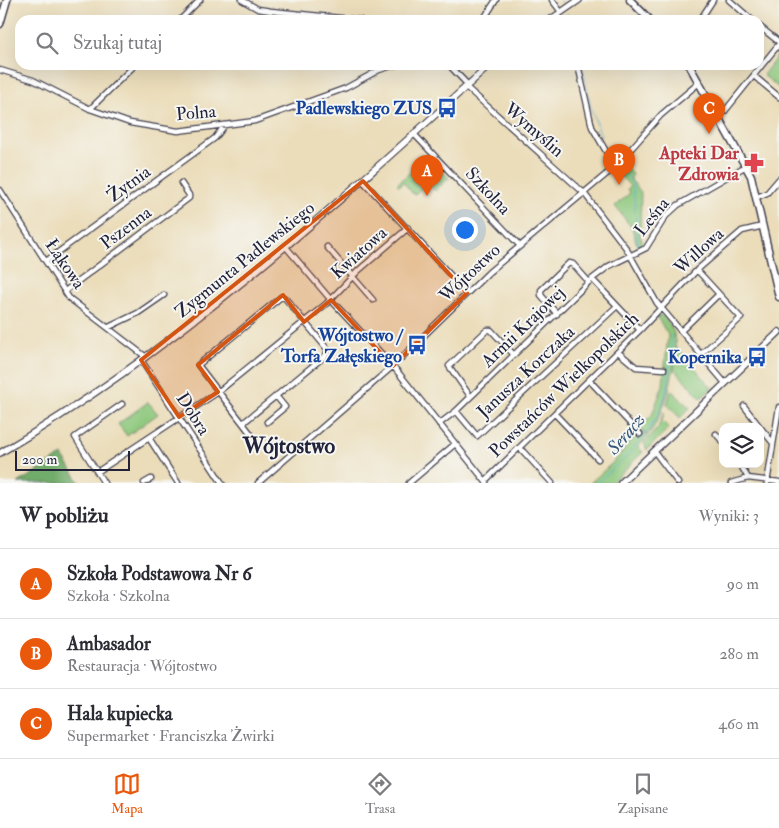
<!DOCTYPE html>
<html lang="pl">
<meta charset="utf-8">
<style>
body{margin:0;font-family:"IM FELL Double Pica",serif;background:#f7f7f7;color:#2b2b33}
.controls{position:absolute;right:15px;bottom:15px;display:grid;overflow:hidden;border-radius:10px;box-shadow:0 5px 20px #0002}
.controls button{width:45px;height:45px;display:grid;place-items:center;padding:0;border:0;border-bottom:1px solid #e1e1e2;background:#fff;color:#2b2b33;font:25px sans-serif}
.scale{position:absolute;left:15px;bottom:12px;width:115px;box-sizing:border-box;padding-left:5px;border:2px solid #22223b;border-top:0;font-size:14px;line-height:18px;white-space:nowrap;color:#22223b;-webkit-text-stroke:4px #f6f6f2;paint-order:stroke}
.you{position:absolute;left:464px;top:229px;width:18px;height:18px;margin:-12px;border:4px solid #fff;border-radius:50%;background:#1a73e8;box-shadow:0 0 0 8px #1a73e833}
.badge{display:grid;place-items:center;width:32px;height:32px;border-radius:50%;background:#ea580c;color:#fff;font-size:16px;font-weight:700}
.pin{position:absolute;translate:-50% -41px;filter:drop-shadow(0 1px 2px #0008)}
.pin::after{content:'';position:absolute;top:26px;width:18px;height:15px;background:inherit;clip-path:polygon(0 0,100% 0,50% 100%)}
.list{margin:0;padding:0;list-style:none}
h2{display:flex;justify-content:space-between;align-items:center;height:65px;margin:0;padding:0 20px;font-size:21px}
h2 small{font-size:16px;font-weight:400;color:#7c7c81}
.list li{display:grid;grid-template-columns:32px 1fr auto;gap:15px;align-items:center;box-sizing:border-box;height:70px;padding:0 20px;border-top:1px solid #e1e1e2}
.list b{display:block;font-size:19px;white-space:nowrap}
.list p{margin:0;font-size:16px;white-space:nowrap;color:#7c7c81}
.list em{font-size:16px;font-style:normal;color:#7c7c81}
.icon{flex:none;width:28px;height:28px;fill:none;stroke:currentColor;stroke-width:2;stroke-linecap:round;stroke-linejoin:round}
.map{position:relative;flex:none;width:779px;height:483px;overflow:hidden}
.search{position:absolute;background:#fff;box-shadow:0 5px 20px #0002;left:15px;right:15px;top:15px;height:55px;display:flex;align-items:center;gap:12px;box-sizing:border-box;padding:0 18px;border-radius:15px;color:#7c7c81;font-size:19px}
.sheet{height:275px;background:#fff}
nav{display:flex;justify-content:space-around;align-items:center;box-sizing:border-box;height:70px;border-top:1px solid #e1e1e2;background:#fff;font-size:14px;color:#7c7c81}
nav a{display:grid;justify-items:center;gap:2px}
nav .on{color:#ea580c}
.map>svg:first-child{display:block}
.green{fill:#8dc77b;stroke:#58745b}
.forest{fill:#72ac6b;stroke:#4a6753}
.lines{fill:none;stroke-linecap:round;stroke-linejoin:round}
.stream{stroke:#5caad6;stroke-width:1}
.minor-casing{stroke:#403e4e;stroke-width:7}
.tertiary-casing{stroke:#403e4e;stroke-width:8}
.secondary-casing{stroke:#403e4e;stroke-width:9}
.minor{stroke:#fff;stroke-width:4.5}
.tertiary{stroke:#fff;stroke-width:5.5}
.secondary{stroke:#fff;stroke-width:6}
.marked{fill:#d45411;fill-opacity:0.2;stroke:#d45411;stroke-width:4;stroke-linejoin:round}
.labels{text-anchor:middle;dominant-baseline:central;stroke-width:4;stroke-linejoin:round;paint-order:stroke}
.transit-label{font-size:18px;font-weight:bold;fill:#164399;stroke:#f6f6f2;text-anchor:end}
.street-label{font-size:18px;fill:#22223b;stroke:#f6f6f2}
.health-label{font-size:18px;font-weight:bold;fill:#be3a42;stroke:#f6f6f2;text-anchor:end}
.water-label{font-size:19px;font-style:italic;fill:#395879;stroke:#f6f6f2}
.district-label{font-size:22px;font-weight:bold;fill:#22223b;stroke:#f6f6f2}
</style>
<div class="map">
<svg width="779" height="483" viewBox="0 0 779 483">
<rect width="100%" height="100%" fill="#f6f6f2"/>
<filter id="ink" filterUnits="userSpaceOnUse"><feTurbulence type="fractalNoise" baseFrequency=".02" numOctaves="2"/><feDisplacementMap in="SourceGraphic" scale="10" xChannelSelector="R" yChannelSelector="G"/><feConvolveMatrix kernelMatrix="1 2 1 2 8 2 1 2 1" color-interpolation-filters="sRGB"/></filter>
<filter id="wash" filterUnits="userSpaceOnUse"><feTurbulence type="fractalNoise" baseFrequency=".0096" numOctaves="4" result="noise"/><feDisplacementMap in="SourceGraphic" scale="20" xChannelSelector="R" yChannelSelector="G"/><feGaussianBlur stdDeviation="1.12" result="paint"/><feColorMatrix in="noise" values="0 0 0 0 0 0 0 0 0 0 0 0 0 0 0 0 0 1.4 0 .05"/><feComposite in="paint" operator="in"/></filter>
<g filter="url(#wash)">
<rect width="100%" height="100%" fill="#ebddba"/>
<path class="green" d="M779 54V88L763 75Z
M429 157 449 178 435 191 427 183 414 195 403 182 399 186 397 184 426 158Z
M622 164 632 174 631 180 641 192 640 236 644 246 638 248 632 228 615 206 630 193 627 190 630 186 616 172Z
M661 315C666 320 673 327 674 334 680 359 665 415 648 435L638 428 652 415 663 385 668 335 657 317Z
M677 347 712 388 701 398 674 369Z
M671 390 690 408 680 418 667 404Z
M148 402 158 414 127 436 118 424Z
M664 413 662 421 669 428 647 450 644 443 658 428Z
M640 430 648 436 638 447 643 452 611 483H590C600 474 611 465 620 455 627 448 627 442 635 434L638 437 642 433Z"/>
<path class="forest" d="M62 455 80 483H18Z"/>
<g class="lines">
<path class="stream" d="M560 0 563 4
M567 13 570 20
M582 65 591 108 601 136
M620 167 633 184 638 248
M597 483C625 458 657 431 666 393 671 375 670 354 672 335"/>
</g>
</g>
<g filter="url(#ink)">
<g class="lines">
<defs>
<path id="minor" d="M242 0 258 9 271 11 360 20
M552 0 561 12
M729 0 752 20
M180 20 200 0
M483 20 496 0
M700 20 713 0
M759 26 779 42
M449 65 468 85
M578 65 592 127 615 167
M0 70 33 80 90 109 130 123 178 131 255 121 346 88 379 70 395 65
M754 76 779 97
M466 87 584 193 626 248 657 303 725 383
M90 109 135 65
M719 115 725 111 779 44
M414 134 520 246
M363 181 467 293
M0 190 69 298 146 357
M757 197 767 193 779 179
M286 247 331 300 393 366 486 482
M327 247 373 300
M46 261 215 138 225 125
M697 270 741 318 701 354
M592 279 640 330
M65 291 189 198V195L181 183
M557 314 541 295V290L569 263 573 264 589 282
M109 327 138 313 164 295
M681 331 719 294
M618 352 636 367 664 369
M141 360 222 483
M589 380 640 434
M470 396 449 366 487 330H491L514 355
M744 406 760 427
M456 411 477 436 617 306
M555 414 598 459
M267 422 285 407 276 396
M243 423 326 355 328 350 285 298 281 297 198 365 251 434
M439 424 456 411 592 279 609 266 646 248 666 216 678 205 746 166
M760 427 773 443
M716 434 723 442
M149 438 178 483
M520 448 552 483
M654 451 678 483
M740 464 748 478
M97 472 218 392 326 304 358 271 408 228
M485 481 640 330 697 270 742 231 763 226
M104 483 75 437 122 404
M144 483 151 479
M258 483 393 366 489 272 615 167 661 115 700 82
M409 483 455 444
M731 483 748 478 779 482
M767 483 779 407"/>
<path id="tertiary" d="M550 20 579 0
M0 453C181 347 335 206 490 65
M621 483 779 332"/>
<path id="secondary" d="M630 0 650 20
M0 24 7 0
M689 65 751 176 779 297"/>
</defs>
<use href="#minor" class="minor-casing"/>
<use href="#tertiary" class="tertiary-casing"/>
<use href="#secondary" class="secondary-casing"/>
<use href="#minor" class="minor"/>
<use href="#tertiary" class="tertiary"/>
<use href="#secondary" class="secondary"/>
</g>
</g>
<path class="marked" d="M363 181 467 293 393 366 331 300 304 322 283 295 198 365 218 392 179 417 141 360Z"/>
<defs>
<symbol id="bus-bare" viewBox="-9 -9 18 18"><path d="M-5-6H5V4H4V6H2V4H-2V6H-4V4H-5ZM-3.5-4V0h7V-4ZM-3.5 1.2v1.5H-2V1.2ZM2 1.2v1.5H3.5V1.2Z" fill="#1a4fb4" stroke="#f6f6f2" stroke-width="2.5" paint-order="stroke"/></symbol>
<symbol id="pharmacy-bare" viewBox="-9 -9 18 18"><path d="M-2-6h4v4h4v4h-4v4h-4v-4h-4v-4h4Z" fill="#e0444e" stroke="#f6f6f2" stroke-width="2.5" paint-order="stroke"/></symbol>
</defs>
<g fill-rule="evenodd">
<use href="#bus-bare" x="433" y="94" width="28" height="28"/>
<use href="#pharmacy-bare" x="740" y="149" width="28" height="28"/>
<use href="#bus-bare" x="403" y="331" width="28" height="28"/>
<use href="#bus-bare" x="743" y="343" width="28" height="28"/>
</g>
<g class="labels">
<g class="transit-label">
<text x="432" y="108">Padlewskiego ZUS</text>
<text x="402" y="335">Wójtostwo /<tspan x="402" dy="21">Torfa Załęskiego</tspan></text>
<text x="742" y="357">Kopernika</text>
</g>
<g class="street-label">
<text transform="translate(196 113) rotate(-5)">Polna</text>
<text transform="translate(534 130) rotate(41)">Wymyślin</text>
<text transform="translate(129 184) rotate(-36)">Żytnia</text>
<text transform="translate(488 191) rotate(47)">Szkolna</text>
<text transform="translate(652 217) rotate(-51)">Leśna</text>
<text transform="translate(126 228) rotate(-37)">Pszenna</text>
<text transform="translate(699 251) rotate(-42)">Willowa</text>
<text transform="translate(359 253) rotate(-42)">Kwiatowa</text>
<text transform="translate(245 260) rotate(-39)">Zygmunta Padlewskiego</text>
<text transform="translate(65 264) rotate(56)">Łąkowa</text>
<text transform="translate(470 273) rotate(-43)">Wójtostwo</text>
<text transform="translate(523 327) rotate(-44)">Armii Krajowej</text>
<text transform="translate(526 372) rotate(-43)">Janusza Korczaka</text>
<text transform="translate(564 385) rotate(-44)">Powstańców Wielkopolskich</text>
<text transform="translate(193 414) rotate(57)">Dobra</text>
</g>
<g class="health-label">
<text x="739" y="153">Apteki Dar<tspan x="739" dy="21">Zdrowia</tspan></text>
</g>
<g class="water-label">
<text transform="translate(626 434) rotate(-49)">Seracz</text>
</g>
<g class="district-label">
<text x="289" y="446">Wójtostwo</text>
</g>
</g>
</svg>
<div class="controls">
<button><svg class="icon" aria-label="layers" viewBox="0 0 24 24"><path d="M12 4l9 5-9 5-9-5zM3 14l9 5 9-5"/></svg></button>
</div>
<div class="scale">200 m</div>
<div class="you"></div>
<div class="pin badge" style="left:427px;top:196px">A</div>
<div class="pin badge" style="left:619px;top:185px">B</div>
<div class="pin badge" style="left:709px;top:134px">C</div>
<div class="search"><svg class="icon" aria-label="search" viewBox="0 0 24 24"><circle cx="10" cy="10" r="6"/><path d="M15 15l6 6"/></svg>Szukaj tutaj</div>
</div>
<section class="sheet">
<h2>W pobliżu<small>Wyniki: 3</small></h2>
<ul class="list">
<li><span class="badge">A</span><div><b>Szkoła Podstawowa Nr 6</b><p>Szkoła · Szkolna</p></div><em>90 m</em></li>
<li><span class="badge">B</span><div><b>Ambasador</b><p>Restauracja · Wójtostwo</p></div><em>280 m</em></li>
<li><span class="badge">C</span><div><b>Hala kupiecka</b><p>Supermarket · Franciszka Żwirki</p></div><em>460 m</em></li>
</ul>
</section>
<nav>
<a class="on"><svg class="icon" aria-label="map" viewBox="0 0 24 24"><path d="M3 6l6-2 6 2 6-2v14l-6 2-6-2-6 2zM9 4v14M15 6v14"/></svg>Mapa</a>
<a><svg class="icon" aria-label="directions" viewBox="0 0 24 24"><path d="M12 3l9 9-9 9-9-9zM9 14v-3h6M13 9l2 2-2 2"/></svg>Trasa</a>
<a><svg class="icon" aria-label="saved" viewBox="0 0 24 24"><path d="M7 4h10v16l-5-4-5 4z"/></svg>Zapisane</a>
</nav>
